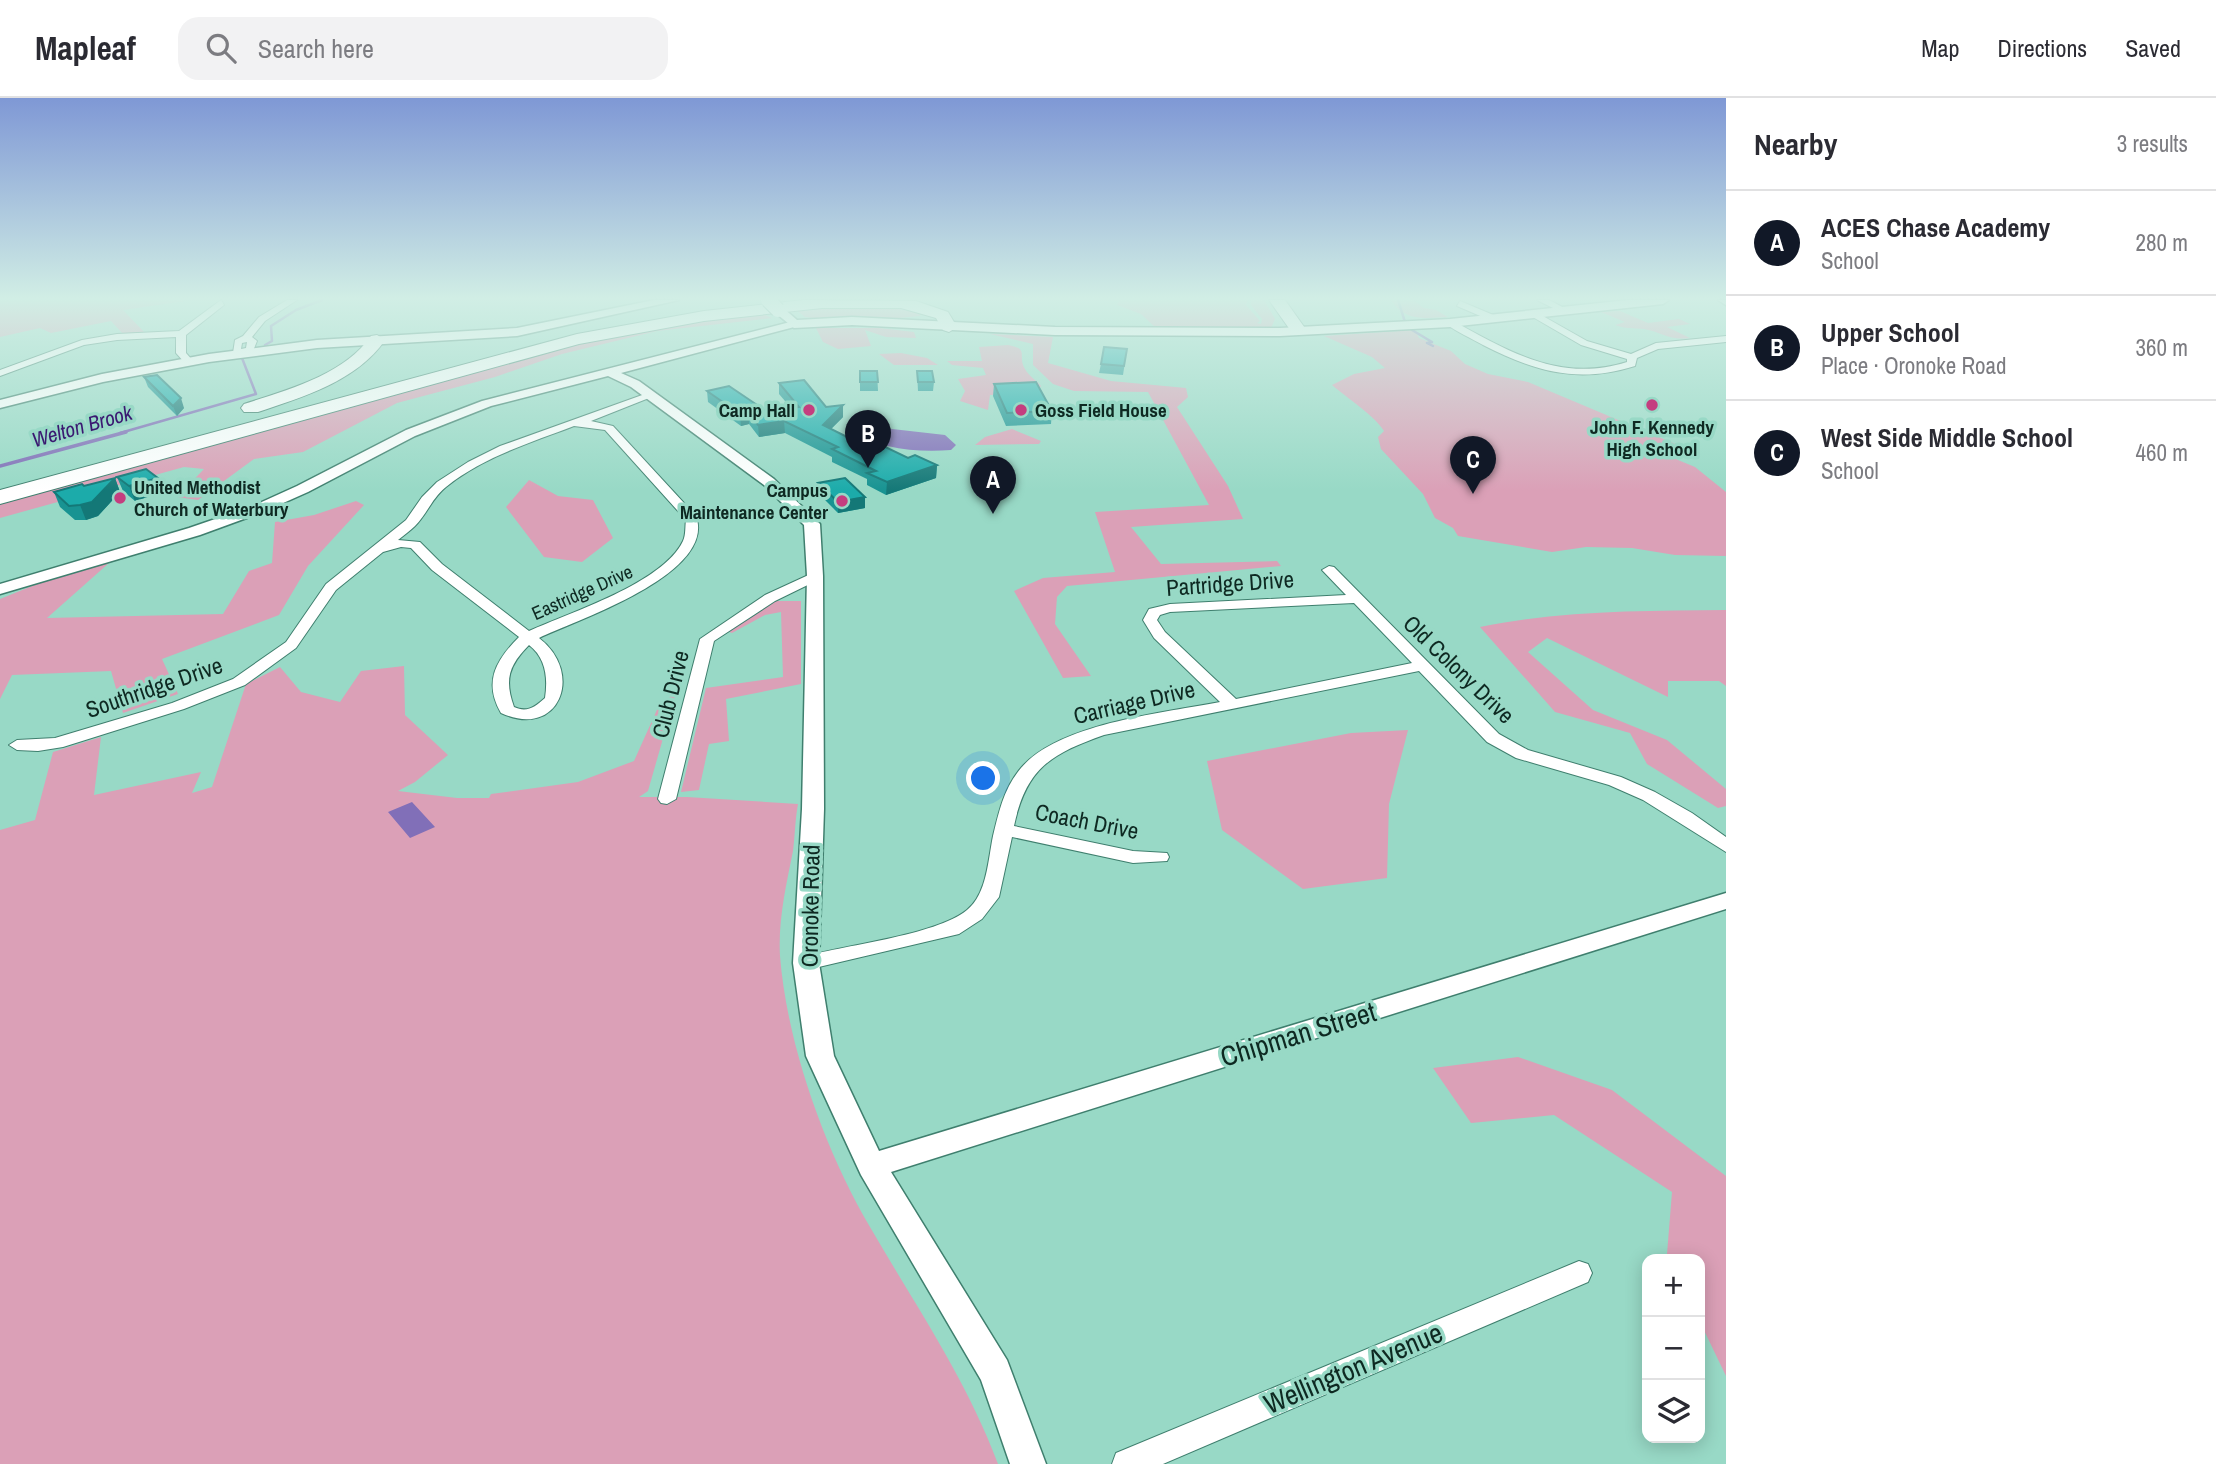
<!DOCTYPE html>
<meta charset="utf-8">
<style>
body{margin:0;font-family:"Archivo Narrow",sans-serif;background:#f2f2f3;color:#2b2b33}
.controls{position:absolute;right:21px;bottom:21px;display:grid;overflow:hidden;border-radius:14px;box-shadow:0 4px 18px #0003}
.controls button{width:63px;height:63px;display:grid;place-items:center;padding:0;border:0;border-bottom:2px solid #e1e1e2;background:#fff;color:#2b2b33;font:35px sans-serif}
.you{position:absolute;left:984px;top:681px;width:24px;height:24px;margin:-18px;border:5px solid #fff;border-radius:50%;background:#1a73e8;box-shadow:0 0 0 10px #1a73e833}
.badge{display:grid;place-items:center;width:46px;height:46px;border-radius:50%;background:#111827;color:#fff;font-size:23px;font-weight:700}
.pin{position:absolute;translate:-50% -58px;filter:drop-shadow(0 2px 4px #0008)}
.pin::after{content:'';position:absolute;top:37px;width:24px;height:21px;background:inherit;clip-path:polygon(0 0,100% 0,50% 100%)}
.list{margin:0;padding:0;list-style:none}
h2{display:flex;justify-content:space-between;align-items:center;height:91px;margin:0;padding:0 28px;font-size:30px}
h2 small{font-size:23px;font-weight:400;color:#7c7c81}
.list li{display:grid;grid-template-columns:46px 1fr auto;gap:21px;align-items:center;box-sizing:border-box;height:105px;padding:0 28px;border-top:2px solid #e1e1e2}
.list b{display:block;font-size:26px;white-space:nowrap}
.list p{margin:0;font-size:23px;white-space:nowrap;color:#7c7c81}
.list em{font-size:23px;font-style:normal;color:#7c7c81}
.icon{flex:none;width:38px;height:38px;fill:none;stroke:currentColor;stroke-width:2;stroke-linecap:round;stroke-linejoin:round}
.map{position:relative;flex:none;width:1726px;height:1366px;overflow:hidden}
header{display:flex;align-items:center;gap:42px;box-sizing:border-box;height:98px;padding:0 35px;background:#fff;border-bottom:2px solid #e1e1e2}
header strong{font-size:33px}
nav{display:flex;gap:38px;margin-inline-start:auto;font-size:24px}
.search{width:490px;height:63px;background:#f2f2f3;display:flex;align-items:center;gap:18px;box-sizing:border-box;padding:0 24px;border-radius:21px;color:#7c7c81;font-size:26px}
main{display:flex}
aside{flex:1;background:#fff}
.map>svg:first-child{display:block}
.green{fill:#dba0b7}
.water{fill:#816fb8}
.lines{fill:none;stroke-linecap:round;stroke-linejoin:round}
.stream-far1{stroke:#816fb8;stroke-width:2.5}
.stream{stroke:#816fb8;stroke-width:3.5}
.minor-casing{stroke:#3f7f6e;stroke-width:2}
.tertiary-casing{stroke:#3f7f6e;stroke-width:3}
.secondary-casing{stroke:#3f7f6e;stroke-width:3}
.motorway-casing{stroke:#3f7f6e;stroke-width:2}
.minor{fill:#fff;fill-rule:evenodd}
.tertiary{fill:#fff;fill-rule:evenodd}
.secondary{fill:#fff;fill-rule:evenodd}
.motorway{fill:#fff;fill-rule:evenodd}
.secondary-bridge-casing{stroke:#3f7f6e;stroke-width:16;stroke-linecap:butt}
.secondary-bridge{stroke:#fff;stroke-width:14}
.wall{fill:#189392}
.shaded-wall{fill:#147877}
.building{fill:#1cabaa;stroke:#147877;stroke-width:2}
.poi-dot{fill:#c43e7f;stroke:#98d9c6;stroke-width:2.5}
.labels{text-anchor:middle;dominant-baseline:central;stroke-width:7;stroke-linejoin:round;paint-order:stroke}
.far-poi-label{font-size:19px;font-weight:bold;fill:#0e2922;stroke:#98d9c6;text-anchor:end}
.far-street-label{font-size:19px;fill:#0e2922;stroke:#98d9c6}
.far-water-label{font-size:21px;font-style:italic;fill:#3a1971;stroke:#98d9c6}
.street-label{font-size:23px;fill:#0e2922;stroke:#98d9c6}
.near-street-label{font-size:28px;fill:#0e2922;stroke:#98d9c6}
</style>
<header>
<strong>Mapleaf</strong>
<div class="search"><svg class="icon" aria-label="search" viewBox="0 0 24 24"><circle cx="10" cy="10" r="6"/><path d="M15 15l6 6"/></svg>Search here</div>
<nav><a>Map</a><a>Directions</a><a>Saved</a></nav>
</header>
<main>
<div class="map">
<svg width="1726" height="1366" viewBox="0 0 1726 1366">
<rect width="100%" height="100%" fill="#98d9c6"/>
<path class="green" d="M0 202H182L185 203 123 212 145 235 123 236 111 223 51 235 40 230 0 239Z
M1100 202H1248L1246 207 1260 223 1257 225 1261 226 1262 221 1251 207V202H1264L1275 221 1271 230 1157 231 1141 216 1117 207 1119 203Z
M1391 202H1413L1424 210 1436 212 1448 219C1425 220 1405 224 1391 202Z
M882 208 921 215 920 218 887 221 814 220 805 219 794 210Z
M1620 213 1648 225 1679 221 1690 226 1667 229 1690 240C1669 243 1662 234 1644 231 1633 230 1626 231 1615 227L1625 224 1601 214Z
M761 215 772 220 657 233 562 256 495 279 397 305 303 354 254 361 198 402 177 399 204 371 184 369 0 420V406L580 245 660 229Z
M816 230H879L914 234 916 240 886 239 865 232 871 248 838 251 823 244Z
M1415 232 1419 240 1451 253 1465 266 1488 276 1528 284 1680 348 1682 351 1652 347 1649 350 1695 369 1726 394V458L1675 457 1632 450 1586 449 1552 454 1458 438 1453 430 1435 420 1423 396 1381 351 1378 339 1384 333C1375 318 1347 300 1332 287L1354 276 1385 270 1372 259 1324 238Z
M990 236 1053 239 1048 265 1111 283 1186 290 1188 299 1177 309 1228 388 1243 421 1131 429 1161 466 1277 463 1281 468 1067 488 1057 499 1055 526 1091 578 1063 580 1014 493 1043 480 1115 474 1095 414 1209 407 1148 294 1074 293 1053 286 1033 267V246Z
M1008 247C1030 251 1017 257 1025 271 1028 277 1037 283 1041 288L1035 295 990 297 988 312 960 303 965 293 958 281 986 277 983 270 952 267 947 263H982L979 249Z
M901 255 927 260 938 267H894L879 256Z
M1012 331 1041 343 1039 346 975 347 985 339Z
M529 382 558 398 593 402 613 440 582 464 544 459 506 409Z
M356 403 364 407 308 468 279 517 162 561 178 596 123 615 111 573 12 577 0 601V501L52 480 109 465 47 520 223 516 249 473 272 465 275 424 314 417Z
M776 503H801V586L726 601 729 643 709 646 699 692 681 694 706 590 783 579 781 514 765 517 732 535 727 533Z
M1726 512V588L1719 583H1668V599L1547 540 1528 554 1593 612 1667 642 1726 691V708L1718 710 1647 666 1630 635 1555 614 1480 529C1561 512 1644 513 1726 512Z
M404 568 405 617 448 657 415 684 398 693 457 700H489L491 696 578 684 634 663 660 605 676 595 648 693 639 699H687L798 706C795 722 795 738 793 753 786 788 778 822 780 858 787 947 825 1052 870 1129 915 1207 966 1280 998 1366H0V732L35 722 53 654 101 639 94 697 201 674 192 695 212 689 246 586 280 569 301 594 340 604 361 573Z
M1408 632 1389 706 1387 780 1303 791 1222 732 1207 663 1351 635Z
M1518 959 1612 992 1726 1078V1278L1700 1224V1161H1669L1667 1156 1672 1094 1554 1017 1471 1025 1433 970Z"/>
<path class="water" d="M857 327 945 337 956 347 951 352C915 355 878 350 846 332Z
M412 704 435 729 410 740 388 714Z"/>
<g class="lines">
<path class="stream-far1" d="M1398 202 1405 224
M1412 232 1432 244 1427 245 1433 248
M265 247 272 243 271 228 296 212 322 202
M120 335 256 296 242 260"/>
<path class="stream" d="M0 368 126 334"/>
<defs>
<path id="minor" d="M221 202 224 207 186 237V255L193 263 191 265H185L176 255V239L117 242 84 247 0 278V272L82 242 117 236 179 233Z
M287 202H297L265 223 252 239 257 243 253 253 243 258 233 255 235 242 243 238 259 219ZM247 244 246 250 241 251 242 245Z
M1537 202H1549L1570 213 1563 215Z
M1460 203 1498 219 1499 221 1492 223 1457 208Z
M1534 213 1587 243 1631 256 1656 245 1726 238V244L1658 251 1637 260 1635 268C1578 286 1536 274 1483 247 1471 240 1456 234 1445 225L1453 223C1510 254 1561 285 1627 264V261L1581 247 1531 218 1530 216Z
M645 296 654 298 591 323 613 328 696 418C717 476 577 522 539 540 585 575 559 642 501 615 483 584 496 562 519 539L432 472 411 450 401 449 383 454 336 492 296 550 245 587 184 611 63 649 38 653 17 652 9 647 17 642 55 640 172 605 233 581 286 544 326 486 406 422 422 399 437 384 468 364 500 348ZM574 328 605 332 686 422C685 428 686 437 683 443 663 485 571 514 529 533L442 466 420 444 398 442C404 437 410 433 415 428 427 416 432 400 446 389 483 359 530 345 574 328ZM529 547C546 560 548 580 545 600 535 609 527 615 514 609 504 582 509 567 529 547Z
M1329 468 1334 469 1499 636 1528 652 1621 679 1655 694 1692 715 1726 739V754L1643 702 1609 687 1516 660 1487 644 1419 573 1104 637C1051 656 1026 670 1014 728L1133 753 1167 755 1169 759 1167 763 1133 765 1012 739 999 799 982 821 959 836 806 872 799 870 796 865 799 860C842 847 935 838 967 812 987 796 988 762 993 738 999 713 1004 690 1021 670 1059 625 1164 615 1220 604L1154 540 1143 522 1149 511 1170 506 1346 497 1322 472ZM1354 505 1412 565 1236 601 1165 534 1157 522 1160 517 1170 514Z
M815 474 820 475V481L775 503 714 543 676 701 667 706 661 705 658 701 700 541 765 497Z
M1579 1163 1588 1166 1592 1175 1588 1184 1163 1366H1112L1116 1355Z"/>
<path id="tertiary" d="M794 223 798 224V228L621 275 639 283 774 381 820 426 823 478 824 711 819 865 834 958 879 1053 1726 795V811L891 1074 1007 1262 1046 1366H1010L981 1282 861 1077 806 958 793 865 802 711 807 478 804 427 764 387 631 289 608 278 491 308 415 338 308 394 263 414 200 437 0 496V486L189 430 253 408 297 388 406 332 482 303Z"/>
<path id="secondary" d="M654 202H679L517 238 317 250 209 264 103 284 0 310V302L102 276 209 256 317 242 517 230Z
M1628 202H1669L1663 206 1450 229 1280 238 1055 237 852 227 794 230 772 212 782 209 797 222 852 219 1055 229 1280 230 1450 221Z
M1718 202H1726V207Z"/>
<path id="motorway" d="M804 202 916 203 948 214 957 229 949 234 943 232 936 220 901 210H822L704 223 579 246 0 406V392L577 236 704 213Z
M1269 202H1285L1307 233 1305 236H1293Z
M377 237 385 242C357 283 303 299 258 314H244L241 310 244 306C287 292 344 277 371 238Z"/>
</defs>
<use href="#minor" class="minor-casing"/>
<use href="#tertiary" class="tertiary-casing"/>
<use href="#secondary" class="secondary-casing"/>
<use href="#motorway" class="motorway-casing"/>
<use href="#minor" class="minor"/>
<use href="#tertiary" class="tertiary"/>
<use href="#secondary" class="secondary"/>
<use href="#motorway" class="motorway"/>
<defs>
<path id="secondary-bridge" d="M768 202 778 212"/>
</defs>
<use href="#secondary-bridge" class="secondary-bridge-casing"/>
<use href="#secondary-bridge" class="secondary-bridge"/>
</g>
<path class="wall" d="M1127 251 1123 277 1099 275 1101 266Z
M860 273H877L878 293H860Z
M917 273 934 284 933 293H918Z
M144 279 184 310 177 318 148 289Z
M779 285 826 309 843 319 831 331 857 344 908 360 937 367 936 380 886 397 867 387V381L832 364V359L785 335 759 339 749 326 741 328 708 304 707 293 766 313 791 310 779 296Z
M994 286 1052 313 1051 326 1006 328 993 298Z
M117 379 163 394 135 403 123 393Z
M115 380 120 394 98 418 86 422H75L60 409 54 394 84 388Z
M818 385 865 410 838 415 819 396Z"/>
<path class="shaded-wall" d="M181 300 184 310 177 318 173 308Z
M843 307V319L823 339V327Z
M749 314V326L741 328 740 316Z
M784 323 785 335 759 339 758 327Z
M937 367 936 380 886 397 887 384Z
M115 380 120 394 98 418 86 422 80 407Z
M158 380 163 394 135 403 129 388Z
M865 399V410L838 415V404Z"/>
<path class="building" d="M1104 249 1127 251 1124 268 1101 266Z
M860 273H877L878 284H860Z
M917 273H932L934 284H918Z
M157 277 181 300 173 308 144 279Z
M804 282 826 309 843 307 823 327 857 344 877 345 908 360 915 357 937 367 887 384 867 375 876 373 832 351 838 349 784 323 758 327 749 314 740 316 707 293 729 288 766 313 799 309 779 285Z
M1036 284 1052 313 1007 315 994 286Z
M146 371 158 380 129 388 117 379Z
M115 380 92 404 80 407 69 408 54 394 82 386 84 388Z
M845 380 865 399 838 404 818 385Z"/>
<linearGradient id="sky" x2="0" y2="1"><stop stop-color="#7f98d5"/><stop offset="0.51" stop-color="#d1eee5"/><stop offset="1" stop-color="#d1eee5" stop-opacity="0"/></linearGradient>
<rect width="1726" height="393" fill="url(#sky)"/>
<g class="poi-dot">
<circle cx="1652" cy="307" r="7"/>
<circle cx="809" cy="312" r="7"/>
<circle cx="1021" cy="312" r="7"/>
<circle cx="120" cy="400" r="7"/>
<circle cx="842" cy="403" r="7"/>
</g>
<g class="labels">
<g class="far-poi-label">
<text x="795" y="312">Camp Hall</text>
<text x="1035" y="312" text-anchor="start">Goss Field House</text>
<text x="1652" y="329" text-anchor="middle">John F. Kennedy<tspan x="1652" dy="22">High School</tspan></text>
<text x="134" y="389" text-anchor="start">United Methodist<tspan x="134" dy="22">Church of Waterbury</tspan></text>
<text x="828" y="392">Campus<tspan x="828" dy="22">Maintenance Center</tspan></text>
</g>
<g class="far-street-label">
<text transform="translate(582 494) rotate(-24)">Eastridge Drive</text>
</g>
<g class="far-water-label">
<text transform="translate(82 328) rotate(-16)">Welton Brook</text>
</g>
<g class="street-label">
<text transform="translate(1230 485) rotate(-4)">Partridge Drive</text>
<text transform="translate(1459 571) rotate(44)">Old Colony Drive</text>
<text transform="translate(154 589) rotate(-19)">Southridge Drive</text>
<text transform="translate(670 596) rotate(-76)">Club Drive</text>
<text transform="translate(1134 604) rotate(-13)">Carriage Drive</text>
<text transform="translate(1087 723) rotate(11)">Coach Drive</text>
<text transform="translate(810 808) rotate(-89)">Oronoke Road</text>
</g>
<g class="near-street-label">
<text transform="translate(1298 936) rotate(-17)">Chipman Street</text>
<text transform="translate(1353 1270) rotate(-23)">Wellington Avenue</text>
</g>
</g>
</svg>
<div class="controls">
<button>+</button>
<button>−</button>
<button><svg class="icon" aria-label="layers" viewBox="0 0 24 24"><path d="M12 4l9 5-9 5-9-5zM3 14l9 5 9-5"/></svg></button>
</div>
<div class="you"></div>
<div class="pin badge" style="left:993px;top:416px">A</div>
<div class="pin badge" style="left:868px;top:370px">B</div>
<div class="pin badge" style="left:1473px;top:396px">C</div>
</div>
<aside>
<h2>Nearby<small>3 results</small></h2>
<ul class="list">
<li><span class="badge">A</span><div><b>ACES Chase Academy</b><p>School</p></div><em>280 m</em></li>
<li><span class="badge">B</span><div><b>Upper School</b><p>Place · Oronoke Road</p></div><em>360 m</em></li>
<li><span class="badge">C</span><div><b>West Side Middle School</b><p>School</p></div><em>460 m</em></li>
</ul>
</aside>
</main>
